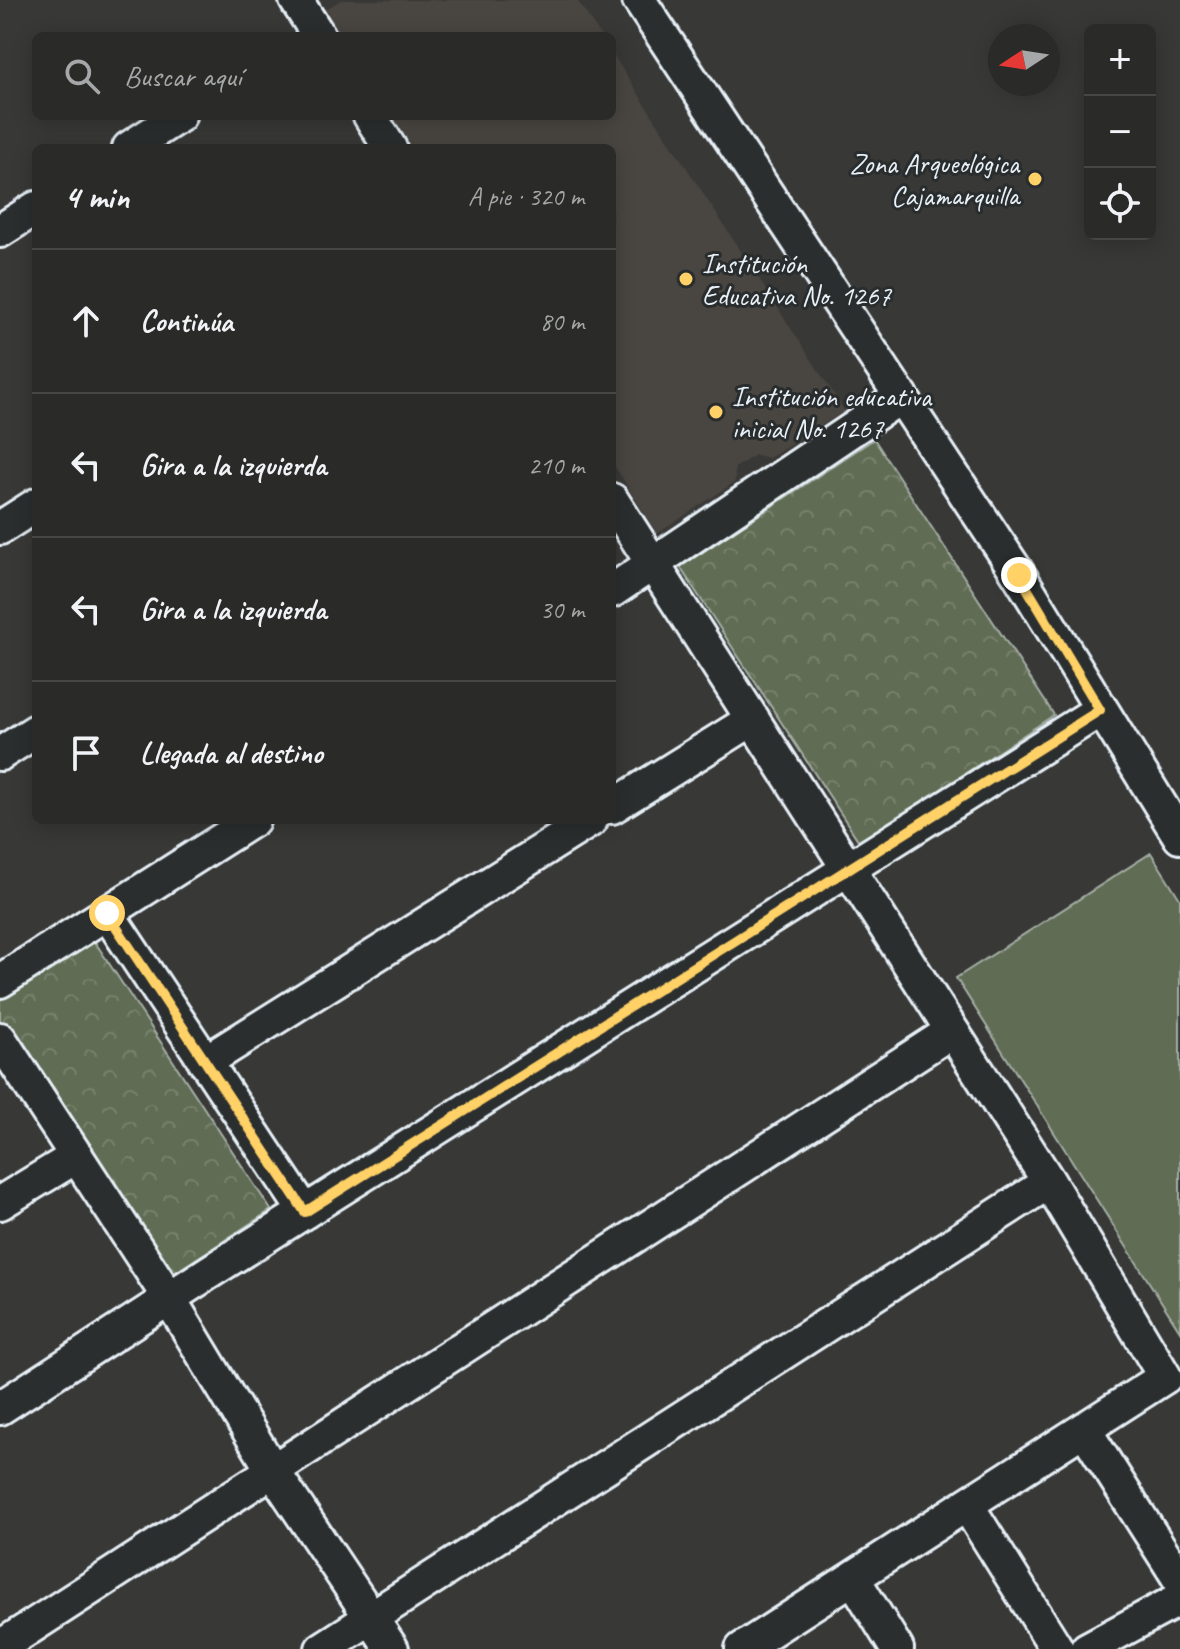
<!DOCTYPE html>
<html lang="es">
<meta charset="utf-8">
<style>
body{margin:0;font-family:Caveat,sans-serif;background:#363634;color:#f1f3f6}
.controls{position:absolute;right:24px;top:24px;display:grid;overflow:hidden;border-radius:12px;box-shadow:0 4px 20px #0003}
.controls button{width:72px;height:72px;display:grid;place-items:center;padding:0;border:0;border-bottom:2px solid #464645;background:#2a2a28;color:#f1f3f6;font:40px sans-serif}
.compass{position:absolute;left:988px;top:24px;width:72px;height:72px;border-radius:50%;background:#2a2a28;box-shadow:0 4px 20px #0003;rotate:258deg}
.stop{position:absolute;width:24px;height:24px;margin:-18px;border:6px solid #ffd166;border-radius:50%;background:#fff}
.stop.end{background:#ffd166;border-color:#fff;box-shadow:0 2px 8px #0008}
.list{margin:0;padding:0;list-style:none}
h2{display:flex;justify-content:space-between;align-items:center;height:104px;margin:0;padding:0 32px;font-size:34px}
h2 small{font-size:26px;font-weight:400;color:#a5a7a8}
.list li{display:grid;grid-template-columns:52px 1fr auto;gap:24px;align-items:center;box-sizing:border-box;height:144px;padding:0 32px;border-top:2px solid #464645}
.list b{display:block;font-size:30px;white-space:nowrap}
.list em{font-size:26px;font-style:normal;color:#a5a7a8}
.icon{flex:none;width:44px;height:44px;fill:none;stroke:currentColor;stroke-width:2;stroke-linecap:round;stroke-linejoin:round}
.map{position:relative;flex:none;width:1180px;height:1649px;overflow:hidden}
.search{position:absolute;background:#2a2a28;box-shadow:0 4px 20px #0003;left:32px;top:32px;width:584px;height:88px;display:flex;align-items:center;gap:20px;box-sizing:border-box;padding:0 28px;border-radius:12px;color:#a5a7a8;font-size:30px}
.panel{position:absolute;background:#2a2a28;box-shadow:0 4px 20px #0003;left:32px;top:144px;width:584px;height:680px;border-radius:12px}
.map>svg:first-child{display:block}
.built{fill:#484540}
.forest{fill:url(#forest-crowns);stroke:#a4aea6;stroke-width:2}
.pitch{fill:#616c53;stroke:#a4aea6;stroke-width:2}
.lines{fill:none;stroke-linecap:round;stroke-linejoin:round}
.street-casing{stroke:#e8f1f8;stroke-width:38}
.street{stroke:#2a2d2e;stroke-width:32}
.route{stroke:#ffd166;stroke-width:10}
.poi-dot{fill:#ffd166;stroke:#2a2d2e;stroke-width:3}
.labels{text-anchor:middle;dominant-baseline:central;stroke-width:6;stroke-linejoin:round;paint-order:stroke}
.poi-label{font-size:28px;fill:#e8f1f8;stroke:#2a2d2e;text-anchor:start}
</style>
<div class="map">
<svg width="1180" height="1649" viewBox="0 0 1180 1649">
<defs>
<pattern id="forest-crowns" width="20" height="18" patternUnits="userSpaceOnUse" patternTransform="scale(2)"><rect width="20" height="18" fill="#616c53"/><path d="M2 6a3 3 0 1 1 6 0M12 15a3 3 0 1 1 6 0" fill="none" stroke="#78816c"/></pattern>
</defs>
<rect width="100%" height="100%" fill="#383836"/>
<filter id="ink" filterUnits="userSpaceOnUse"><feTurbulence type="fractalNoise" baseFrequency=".0125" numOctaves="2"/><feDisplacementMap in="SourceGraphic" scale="16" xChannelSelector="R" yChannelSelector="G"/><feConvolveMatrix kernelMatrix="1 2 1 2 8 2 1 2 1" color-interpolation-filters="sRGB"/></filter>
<g filter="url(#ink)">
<path class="built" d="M341 0H577L601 36H341L324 10Z
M612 53 845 411 769 458 755 455 735 468V482L657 534 612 462V148H412L392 116H612Z"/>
<path class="forest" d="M874 439 1054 715 860 843 680 567Z
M93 939 271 1210 168 1277 0 1025V1000Z"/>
<path class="pitch" d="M1151 853 1180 899V1331L956 978Z"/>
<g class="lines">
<defs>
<path id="street" d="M296 0 319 36
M639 0 1019 575 1180 837
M370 116 390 148
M129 148 179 116
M0 231 36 208
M612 500 1049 1182 1165 1377 742 1649
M0 528 36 505
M612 591 902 396
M0 754 36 731
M612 807 753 719
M107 913 305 1212
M0 981 253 820
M0 1039 169 1298 273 1471 392 1649
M205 1062 591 820
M0 1203 77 1156
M0 1408 211 1271 1100 710
M1084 1429 1180 1580
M967 1505 1057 1649
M853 1578 897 1649
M0 1647 952 1031
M322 1649 1049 1182
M1087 1649 1180 1599"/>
</defs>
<use href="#street" class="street-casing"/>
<use href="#street" class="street"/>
</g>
</g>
<g class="lines" filter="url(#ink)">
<path class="route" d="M107 913 305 1212 1100 710 1019 575"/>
</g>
<g class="poi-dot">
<circle cx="1035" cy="179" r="8"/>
<circle cx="686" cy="279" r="8"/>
<circle cx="716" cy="412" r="8"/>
</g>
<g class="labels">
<g class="poi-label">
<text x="1019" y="163" text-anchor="end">Zona Arqueológica<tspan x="1019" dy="32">Cajamarquilla</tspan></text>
<text x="702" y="263">Institución<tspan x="702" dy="32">Educativa No. 1267</tspan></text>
<text x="732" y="396">Institución educativa<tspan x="732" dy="32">inicial No. 1267</tspan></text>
</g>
</g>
</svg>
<div class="controls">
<button>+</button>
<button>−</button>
<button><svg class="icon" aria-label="locate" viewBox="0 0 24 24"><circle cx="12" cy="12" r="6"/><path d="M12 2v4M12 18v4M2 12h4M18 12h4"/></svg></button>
</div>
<svg class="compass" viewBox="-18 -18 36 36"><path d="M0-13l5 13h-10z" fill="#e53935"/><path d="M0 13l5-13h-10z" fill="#a5a7a8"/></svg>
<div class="stop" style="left:107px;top:913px"></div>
<div class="stop end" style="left:1019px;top:575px"></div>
<div class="search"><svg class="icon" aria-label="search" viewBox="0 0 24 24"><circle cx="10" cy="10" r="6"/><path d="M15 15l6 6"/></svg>Buscar aquí</div>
<section class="panel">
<h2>4 min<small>A pie · 320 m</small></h2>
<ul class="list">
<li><svg class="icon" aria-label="ahead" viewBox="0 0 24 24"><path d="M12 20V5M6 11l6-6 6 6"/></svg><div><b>Continúa</b></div><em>80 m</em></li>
<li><svg class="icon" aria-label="left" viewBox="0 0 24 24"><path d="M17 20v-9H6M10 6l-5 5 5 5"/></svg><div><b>Gira a la izquierda</b></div><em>210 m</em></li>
<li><svg class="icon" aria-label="left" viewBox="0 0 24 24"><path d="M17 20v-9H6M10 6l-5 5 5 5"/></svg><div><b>Gira a la izquierda</b></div><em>30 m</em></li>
<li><svg class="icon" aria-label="arrive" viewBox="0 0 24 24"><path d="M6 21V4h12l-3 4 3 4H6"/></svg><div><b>Llegada al destino</b></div></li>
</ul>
</section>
</div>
